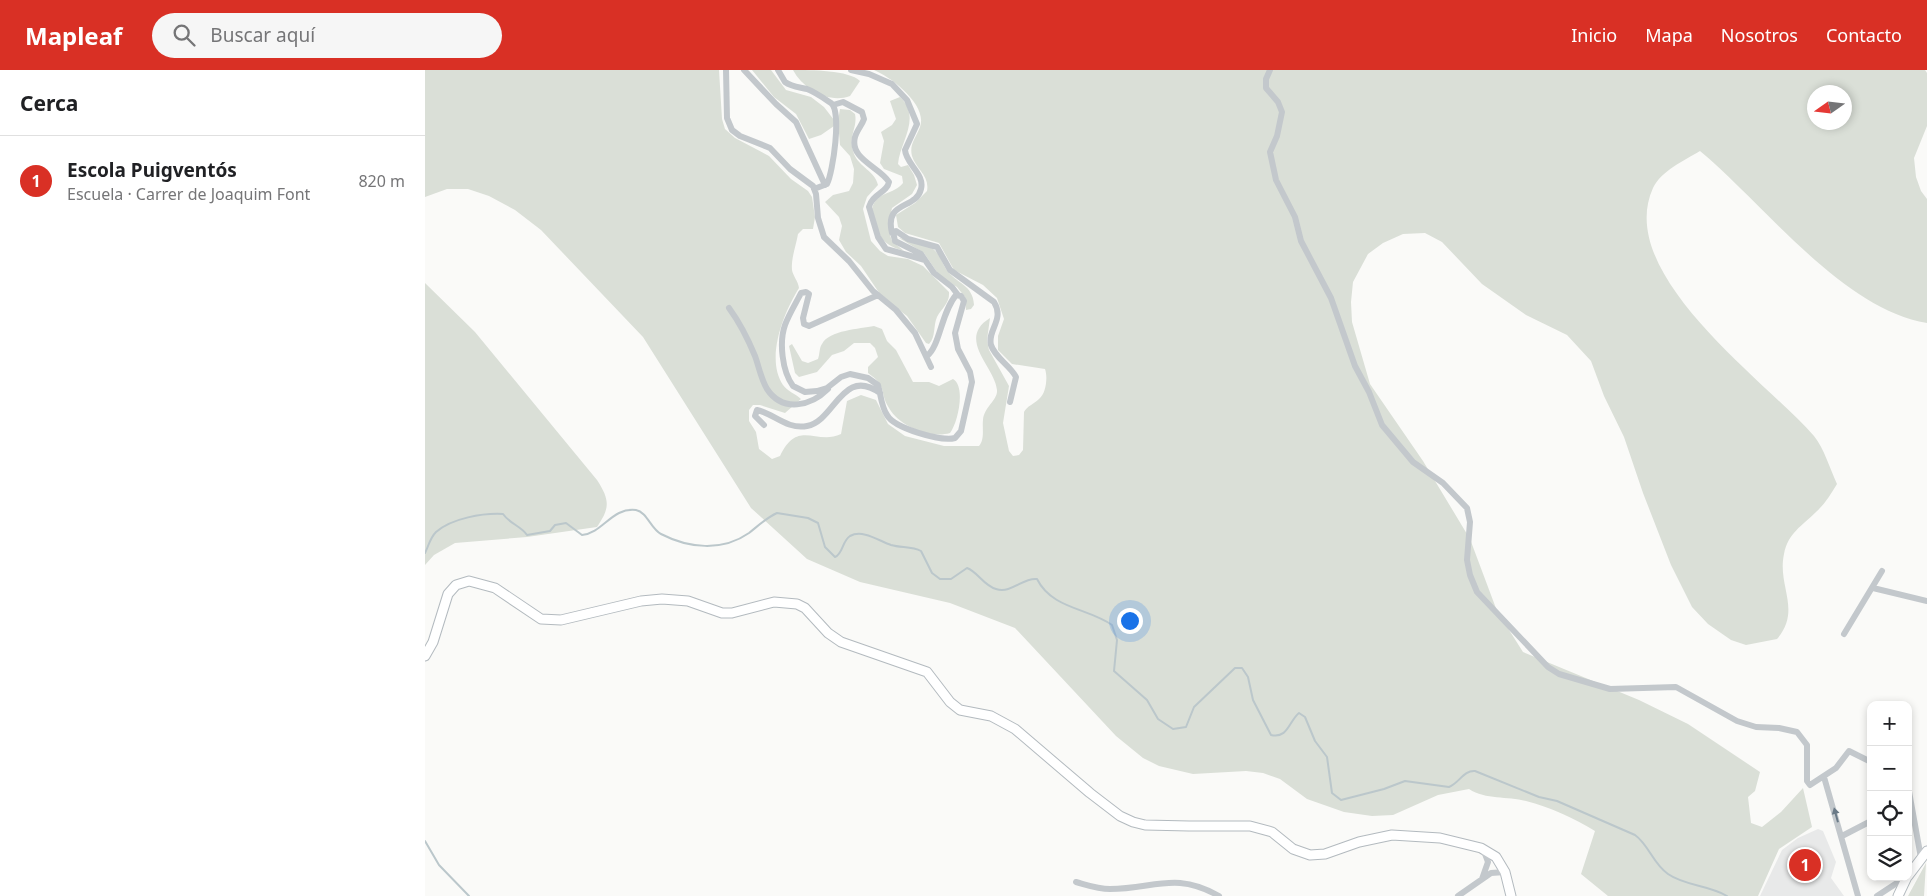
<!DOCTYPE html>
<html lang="es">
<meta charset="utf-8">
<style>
body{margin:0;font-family:"Noto Sans",sans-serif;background:#f6f6f6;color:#202124}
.controls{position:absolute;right:15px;bottom:15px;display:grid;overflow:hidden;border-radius:10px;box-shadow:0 2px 8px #0003}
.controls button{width:45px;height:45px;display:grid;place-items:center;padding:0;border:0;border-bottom:1px solid #e0e0e0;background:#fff;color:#202124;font:25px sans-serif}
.compass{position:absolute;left:1382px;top:15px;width:45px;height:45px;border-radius:50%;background:#fff;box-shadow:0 2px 8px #0003;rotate:256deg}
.you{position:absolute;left:704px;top:550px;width:18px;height:18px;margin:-12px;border:4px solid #fff;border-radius:50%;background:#1a73e8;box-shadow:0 0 0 8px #1a73e833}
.badge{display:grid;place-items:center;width:32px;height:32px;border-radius:50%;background:#d93025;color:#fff;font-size:16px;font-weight:700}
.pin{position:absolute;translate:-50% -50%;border:2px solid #fff;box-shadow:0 1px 5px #0006}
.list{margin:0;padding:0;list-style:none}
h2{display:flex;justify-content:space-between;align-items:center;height:65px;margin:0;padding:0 20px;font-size:21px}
h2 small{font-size:16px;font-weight:400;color:#757577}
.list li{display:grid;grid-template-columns:32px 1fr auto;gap:15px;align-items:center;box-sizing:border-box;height:90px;padding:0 20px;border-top:1px solid #e0e0e0}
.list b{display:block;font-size:19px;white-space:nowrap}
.list p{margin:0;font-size:16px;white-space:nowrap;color:#757577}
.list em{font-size:16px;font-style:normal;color:#757577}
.icon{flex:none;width:28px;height:28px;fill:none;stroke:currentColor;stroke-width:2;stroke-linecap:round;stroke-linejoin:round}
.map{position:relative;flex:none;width:1502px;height:826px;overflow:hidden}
header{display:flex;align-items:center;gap:30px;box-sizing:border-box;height:70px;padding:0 25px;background:#d93025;color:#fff}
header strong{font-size:24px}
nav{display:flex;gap:28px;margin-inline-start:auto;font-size:18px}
.search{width:350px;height:45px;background:#f6f6f6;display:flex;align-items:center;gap:12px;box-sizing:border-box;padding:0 18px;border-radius:28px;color:#757577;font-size:19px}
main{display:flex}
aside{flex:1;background:#fff}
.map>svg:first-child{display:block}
.built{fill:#e8e9e9}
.green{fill:#dadfd7;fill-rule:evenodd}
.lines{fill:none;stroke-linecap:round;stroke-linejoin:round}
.stream{stroke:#bbc7cb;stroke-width:2}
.secondary-casing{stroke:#b3babf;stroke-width:11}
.street{stroke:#c3c8cc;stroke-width:6}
.secondary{stroke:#fff;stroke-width:9}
.oneway{fill:#6a7a87}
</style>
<header>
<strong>Mapleaf</strong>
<div class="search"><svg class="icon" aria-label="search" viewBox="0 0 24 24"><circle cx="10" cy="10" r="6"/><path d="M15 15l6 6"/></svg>Buscar aquí</div>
<nav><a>Inicio</a><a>Mapa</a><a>Nosotros</a><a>Contacto</a></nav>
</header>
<main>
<aside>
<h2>Cerca<small></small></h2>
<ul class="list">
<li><span class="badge">1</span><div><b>Escola Puigventós</b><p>Escuela · Carrer de Joaquim Font</p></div><em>820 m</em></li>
</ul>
</aside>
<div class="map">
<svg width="1502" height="826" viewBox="0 0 1502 826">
<rect width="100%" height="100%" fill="#fafaf8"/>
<path class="built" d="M1393 759 1398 761 1411 792 1406 808 1419 826H1335L1357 780 1373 768Z"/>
<path class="green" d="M0 0H294L297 49 300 59 310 68 344 86 366 109 383 121 387 127 390 147 388 159H378L373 164C371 176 366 188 367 200 368 206 373 211 374 218 359 242 340 288 358 315 362 321 371 324 376 329L360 343 335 335H328L324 340V351L331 362 334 379 347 389 355 386C373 348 391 376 416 364L422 331 436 325 451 330 463 354 480 366 519 376H554C560 369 557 358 558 350 559 337 573 330 572 320 570 297 531 269 565 248L562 270 564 280 584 316 578 353 584 381 588 386 594 385 598 380 599 342C602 336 609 334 614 329 621 324 623 307 620 299L587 294 573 280V266L579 249 572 228 558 215 529 200 514 173 480 163 473 157 471 145 490 133 502 121C505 106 491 99 487 86 484 74 491 68 495 57 503 35 466 7 449 0H1500L1502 3V56L1489 88 1491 107 1496 121 1502 129V253C1417 239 1340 135 1275 81 1260 90 1236 101 1228 118 1189 204 1340 310 1389 366 1399 378 1405 399 1412 414 1406 424 1400 434 1391 442 1377 456 1363 463 1359 484 1352 516 1377 540 1352 569L1321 575 1306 570 1283 554 1267 537 1246 495 1218 423 1199 367 1179 326 1166 291 1142 265 1101 245 1057 214 1017 172 1000 163 978 164 958 173 943 184 928 212 926 232 927 252 945 314 998 391 1045 469 1072 541 1098 582 1214 630 1263 654 1335 702 1330 721 1323 727 1326 753 1337 757 1356 742 1378 718 1387 757 1354 779 1333 826H1183L1156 804 1170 761C1149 748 1125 737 1101 731 1082 726 1061 730 1044 719L1013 725 968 745 947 746 919 742 882 729 855 709 838 703 821 701 768 704 734 696 718 688 691 666 590 558 525 533 435 512 382 489 326 438 218 267 116 160 90 140 64 126 43 119H22L0 127ZM1390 22H1420V52H1390Z
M327 0H346L361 20 386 27 399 37 409 50V56L396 65 384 69 371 44 349 27Z
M368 0C386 0 424 0 435 11L425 26C404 34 378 19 368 0Z
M475 27C497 48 475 71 473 94L476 97 483 95 489 105 492 115 487 124 467 138 463 156 465 165 467 171 479 181C452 173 455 164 447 139 451 121 469 125 478 113L477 106 459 99 455 93 459 71 456 62 467 55 471 49 465 31Z
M415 39 425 40 430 44C433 58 422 67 429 84 434 97 450 101 453 115L442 127 438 139 446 171 455 181 463 186 483 189 498 196 524 222C525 233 517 238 512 247 508 256 511 267 504 274L501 273 482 246 457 227 436 196 421 182 414 170 417 156 414 147 400 132 408 125 424 121 428 113 429 99 425 86 415 75 413 51Z
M474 168C484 170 501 174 508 179 515 184 517 193 521 199 531 214 548 214 549 235L546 239 541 240 540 227 532 217 514 205 499 183Z
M0 213 50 262 172 410C185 430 185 438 172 457L102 467 30 473 9 485 0 495Z
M449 256 457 259 462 271 471 280 488 312H504L514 316 528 309C541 316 533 353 525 363 505 369 474 356 464 338 453 320 464 318 443 303V297L453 287 450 278 445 273H429L419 281 407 285 392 302 374 307 370 303 364 276 367 274 377 291 383 293 393 289C395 284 394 278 397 274 404 260 435 259 449 256Z
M1501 793 1499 826H1483Z"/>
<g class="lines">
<path class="stream" d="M0 483C4 475 5 468 11 462 27 448 58 443 78 444 85 454 96 456 102 465L125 461 130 455 141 453 157 465C178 463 187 437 211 440 222 442 226 459 236 464 263 478 297 482 324 463 333 456 341 448 352 443L383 448 393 453 400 477 410 487C418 484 417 471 425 466 438 459 454 471 466 475 476 478 487 476 496 481L507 503 515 509H526L542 498C553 502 558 515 571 519 587 524 598 507 612 509 627 539 663 538 687 555L692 570 689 601 722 630 733 649 748 659 761 657 769 637 810 598H817L823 607 828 630 846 665C863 669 864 651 874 643L880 647 890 671 902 687 907 723 916 730 959 719 980 711 1024 717C1034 713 1039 700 1050 701L1114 727 1132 731 1210 765C1224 775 1228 794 1243 804 1260 816 1284 815 1302 826
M0 771 14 795 44 826"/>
<defs>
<path id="secondary" d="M0 586 8 572 23 524 31 515 44 511 70 518 116 549 136 550 216 531 237 529 263 531 297 543H307L349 532 372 534 380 538 403 563 416 572 502 602 525 632 535 640 566 646 590 659 665 723 695 746 708 752 720 755 764 756H825L847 762 868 779 885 785 900 784 934 772 967 765 1015 768 1056 778 1071 787 1080 802 1086 826
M1483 806 1502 781
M1473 826 1482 807"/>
</defs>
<use href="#secondary" class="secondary-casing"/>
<path class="street" d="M301 0 302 48 307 60 315 66 345 78 365 99 388 116 391 124 393 148 399 167 424 191 448 221 471 240 490 263 506 297
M319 0 351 34 371 52 400 115
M353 0 360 12C367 17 374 17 382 19 390 22 400 29 406 33 417 41 408 102 402 114L389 119
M426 0 444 4 467 14 482 30 492 54 480 80C481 94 500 104 496 119 491 140 459 130 467 163
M845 0 841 9V18L853 32 857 42 852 66 845 82 851 110 870 147 876 171 906 228 930 296 944 322 957 355 988 392 1018 413 1042 438 1045 452 1042 490 1045 505 1052 522 1123 597 1134 604 1185 619 1251 617 1312 651 1331 657 1354 658 1372 662 1382 675V711L1385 715 1411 698 1424 681 1446 692
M408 35 418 32 437 42 439 49C437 55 432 60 430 67 424 89 455 97 464 112 462 123 447 124 444 137L453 167 461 179 500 190
M453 225 384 256 379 254 378 248 384 224 381 222 376 223C371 233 364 244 360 255 354 272 357 301 368 316L380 322 392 321 402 318 416 307 425 304 443 308 453 315C456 325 456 336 462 345 469 358 516 372 530 368L536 361 547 312 545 302 533 279 530 263 539 231 536 226 531 225C516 243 515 276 502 286
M533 225 527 217 509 203 496 184 470 171 468 162 471 161 483 169 512 177 525 200 569 232C580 250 562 260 566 275 570 288 585 295 591 307L585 332
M304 238C315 253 323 269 330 286 334 297 336 309 342 319 358 343 386 336 403 319
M339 355 330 346 332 340C348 343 362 360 382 356 410 351 417 296 455 323
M1448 518 1502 531
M1419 564 1457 501
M1399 707 1433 826
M1483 716 1496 788
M1417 766 1446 751
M1057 809 1063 792 1059 781
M651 812C662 815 673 819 685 819 729 819 750 801 794 826
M1033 826 1066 803 1080 802
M1452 826 1481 807"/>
<use href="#secondary" class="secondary"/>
</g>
<defs><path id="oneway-solid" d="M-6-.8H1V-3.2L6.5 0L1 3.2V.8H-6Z" transform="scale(1.25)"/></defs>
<use class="oneway" href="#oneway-solid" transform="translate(1411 745) rotate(-105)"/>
</svg>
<div class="controls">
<button>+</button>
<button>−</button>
<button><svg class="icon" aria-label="locate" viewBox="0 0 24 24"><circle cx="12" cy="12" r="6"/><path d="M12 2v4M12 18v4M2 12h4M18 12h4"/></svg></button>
<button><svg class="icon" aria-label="layers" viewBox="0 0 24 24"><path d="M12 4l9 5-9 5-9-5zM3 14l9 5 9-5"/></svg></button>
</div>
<svg class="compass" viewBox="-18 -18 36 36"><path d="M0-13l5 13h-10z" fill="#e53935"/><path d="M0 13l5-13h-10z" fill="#757577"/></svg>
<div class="you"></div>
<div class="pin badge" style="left:1380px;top:795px">1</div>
</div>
</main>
